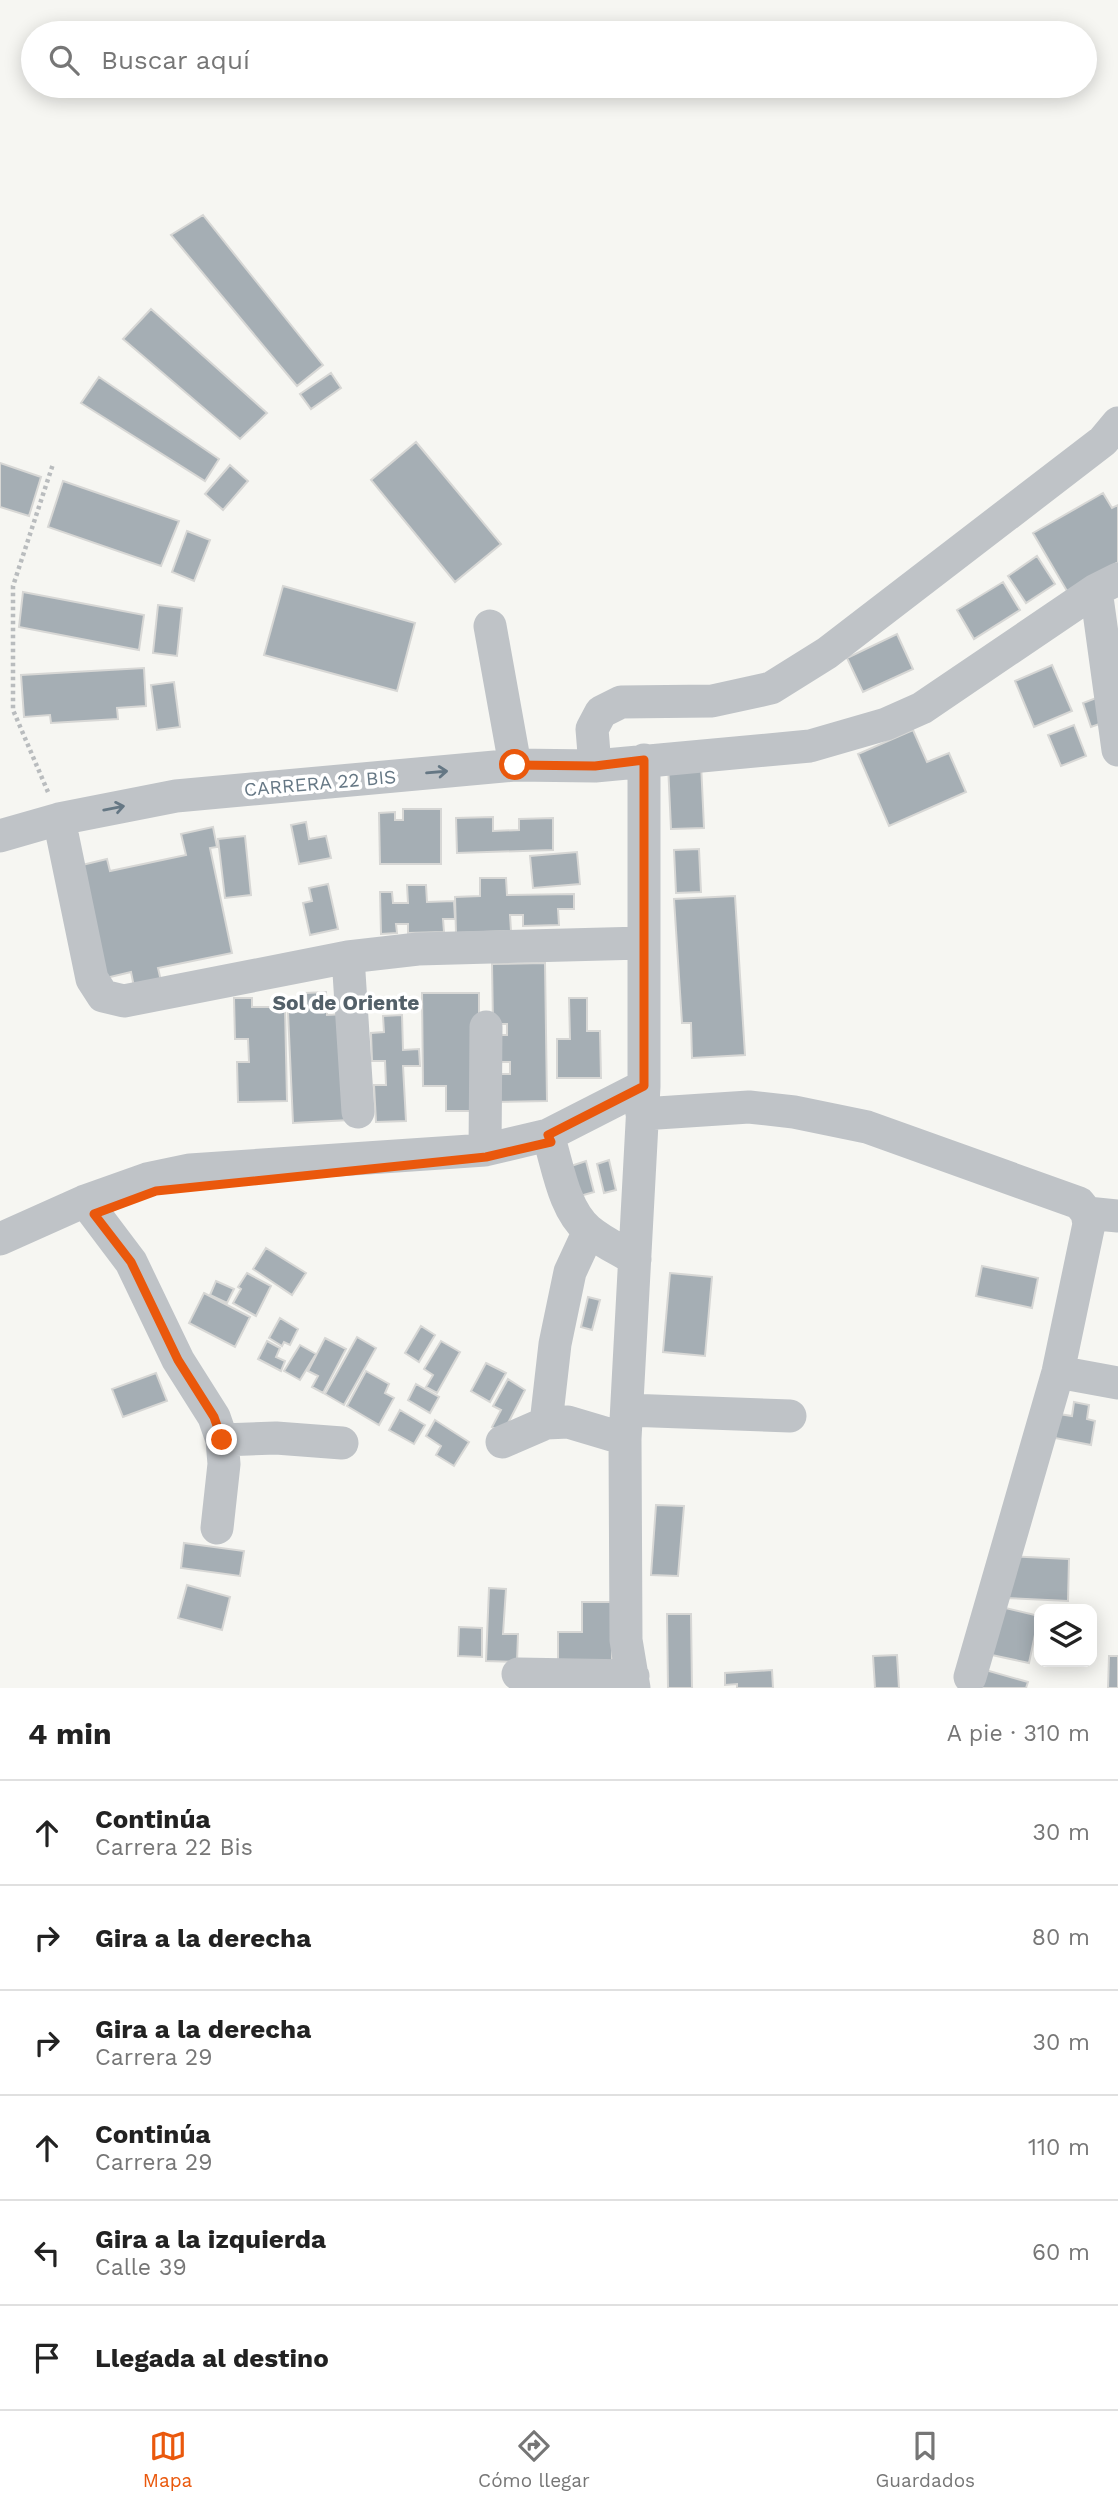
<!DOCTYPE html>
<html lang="es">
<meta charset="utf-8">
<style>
body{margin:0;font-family:"Work Sans",sans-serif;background:#f6f6f6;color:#222}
.controls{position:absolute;right:21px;bottom:21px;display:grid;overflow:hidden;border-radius:14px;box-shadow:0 4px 18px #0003}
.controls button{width:63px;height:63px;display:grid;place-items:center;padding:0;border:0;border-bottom:2px solid #e0e0e0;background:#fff;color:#222;font:35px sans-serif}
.stop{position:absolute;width:21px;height:21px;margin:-16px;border:5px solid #ea580c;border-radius:50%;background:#fff}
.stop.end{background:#ea580c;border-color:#fff;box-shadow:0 2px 7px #0008}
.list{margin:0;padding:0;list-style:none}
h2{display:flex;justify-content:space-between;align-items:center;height:91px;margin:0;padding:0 28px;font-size:30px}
h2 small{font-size:23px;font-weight:400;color:#767676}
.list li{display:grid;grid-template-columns:46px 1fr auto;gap:21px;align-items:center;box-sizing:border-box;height:105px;padding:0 28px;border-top:2px solid #e0e0e0}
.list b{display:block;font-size:26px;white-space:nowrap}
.list p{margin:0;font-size:23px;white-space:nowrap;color:#767676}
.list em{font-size:23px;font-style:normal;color:#767676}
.icon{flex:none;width:38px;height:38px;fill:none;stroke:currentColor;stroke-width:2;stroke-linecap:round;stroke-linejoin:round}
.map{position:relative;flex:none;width:1118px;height:1688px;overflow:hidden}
.search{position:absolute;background:#fff;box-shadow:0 4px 18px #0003;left:21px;right:21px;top:21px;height:77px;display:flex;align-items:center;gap:18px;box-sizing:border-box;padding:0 24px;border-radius:38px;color:#767676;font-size:26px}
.sheet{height:721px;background:#fff}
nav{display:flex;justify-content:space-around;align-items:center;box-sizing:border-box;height:98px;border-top:2px solid #e0e0e0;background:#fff;font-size:19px;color:#767676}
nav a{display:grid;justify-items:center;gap:4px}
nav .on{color:#ea580c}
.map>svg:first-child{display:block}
.building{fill:#a5aeb4;stroke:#d7d7d5;stroke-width:2}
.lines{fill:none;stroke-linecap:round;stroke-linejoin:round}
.path{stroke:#b9bcbe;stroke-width:4.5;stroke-dasharray:3.5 3.5;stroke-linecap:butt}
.minor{stroke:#bfc3c7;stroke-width:33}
.oneway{stroke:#657784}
.route{stroke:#ea580c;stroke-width:9}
.labels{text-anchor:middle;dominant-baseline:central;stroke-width:7;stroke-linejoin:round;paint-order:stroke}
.street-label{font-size:19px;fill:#657784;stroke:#fff}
.neighbourhood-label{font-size:21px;font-weight:bold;fill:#536069;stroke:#fff}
</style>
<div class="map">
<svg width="1118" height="1688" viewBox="0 0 1118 1688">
<rect width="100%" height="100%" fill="#f6f6f2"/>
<path class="building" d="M203 215 323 365 297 386 171 235Z
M151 309 267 413 240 439 123 339Z
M331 373 341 388 311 409 300 394Z
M99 377 219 459 205 481 81 403Z
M416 442 501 544 455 582 371 480Z
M0 463 41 477 29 516 0 507Z
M230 465 248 481 223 510 205 494Z
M63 481 179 521 161 566 48 527Z
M1103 493 1112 508 1118 505V562L1067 591 1033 533Z
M187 531 210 540 194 581 172 572Z
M1037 556 1055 584 1026 603 1008 576Z
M1003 582 1020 610 974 639 957 610Z
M283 586 415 623 397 691 264 655Z
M23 592 144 615 139 650 19 627Z
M158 605 182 608 177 656 153 653Z
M897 634 913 669 863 692 847 658Z
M1052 665 1072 711 1034 727 1015 681Z
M144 668 146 706 117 708 118 719 51 723 50 715 24 717 21 675Z
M174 682 180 727 157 730 151 685Z
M1096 698 1105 722 1091 727 1083 703Z
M1074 725 1086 756 1061 766 1048 735Z
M913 730 927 762 949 753 966 792 889 826 858 754Z
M701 763 704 828 671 829 668 764Z
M403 809H441V864H380L379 813 395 812V820H403Z
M493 817V831L519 830V819L553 818V850L457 853 456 818Z
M306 822 309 839 326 836 331 858 299 864 291 825Z
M213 827 217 847 210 848 232 953 158 968 161 981 134 987 131 972 106 978 82 865 107 859 110 871 186 855 181 834Z
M245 836 251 895 225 898 218 839Z
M699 849 701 892 676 893 674 850Z
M577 852 580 884 533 888 530 856Z
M480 878H506L507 895 574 894V909H558L559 925 523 926V915H510L511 931 456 933 455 897 480 896Z
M328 884 338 929 310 935 303 903 312 901 309 888Z
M407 885H426L427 902 454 901 455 919H443L444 932 408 933V924H396L397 933 381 934 380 892H392L393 903H408Z
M735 896 745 1055 692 1058 691 1023H682L674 899Z
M545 963 547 1101 494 1102V1074H510V1062H494L493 1035H507V1024H493L492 964Z
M326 992 327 1015 345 1014 350 1120 293 1123 288 1012 307 1011 306 993Z
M422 993H479V1111H446V1086H423Z
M234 998H252V1007H285L287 1101 238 1102 237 1062H249L248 1039H235Z
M569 998H587V1031H600L601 1078H557V1039H570Z
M402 1015 403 1050 419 1049 420 1066H403L406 1121 376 1122 374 1085H386L385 1061H372L371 1033 384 1032 383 1016Z
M609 1160 616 1190 604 1193 597 1164Z
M586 1161 594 1192 580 1196 571 1166Z
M266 1248 306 1273 292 1295 253 1269Z
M982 1266 1038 1278 1032 1308 976 1296Z
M247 1273 271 1286 256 1316 233 1303 241 1289 238 1287Z
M670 1273 712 1277 705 1356 663 1352Z
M216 1281 234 1289 227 1303 210 1295Z
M204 1293 250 1317 235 1347 189 1323Z
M588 1297 600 1300 592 1330 581 1327Z
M280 1318 298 1329 290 1345 284 1342 282 1346 269 1338Z
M421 1326 435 1335 419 1362 405 1353Z
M357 1337 376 1348 344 1405 325 1394Z
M325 1338 346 1349 323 1393 312 1387 318 1376 308 1371Z
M267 1341 280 1348 276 1357 285 1361 281 1371 258 1359Z
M441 1341 460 1352 437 1393 426 1387 433 1375 424 1369Z
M300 1345 316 1354 300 1380 284 1371Z
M486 1363 506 1373 490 1402 471 1391Z
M366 1371 389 1384 385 1393 394 1398 379 1425 347 1406Z
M156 1373 167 1401 123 1417 112 1389Z
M508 1379 525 1390 503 1433 492 1427 501 1410 493 1406Z
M416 1384 439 1397 430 1413 408 1400Z
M1074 1402 1089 1405 1087 1419 1095 1421 1091 1445 1055 1438 1059 1414 1072 1416Z
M400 1410 425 1425 414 1444 389 1430Z
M435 1420 469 1442 454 1466 436 1455 441 1446 426 1436Z
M656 1505 684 1506 678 1576 651 1575Z
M184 1543 244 1551 240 1576 181 1568Z
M1007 1556 1069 1559 1068 1601 1005 1598Z
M187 1585 230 1597 222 1630 178 1618Z
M489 1588 506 1589 503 1634H518L517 1662 486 1661Z
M582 1602H612V1668H558V1632H582Z
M997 1606 1039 1616 1029 1663 987 1654Z
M667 1614H691L692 1688H668Z
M459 1627 482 1628V1657L458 1656Z
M897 1655 899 1688H875L873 1656Z
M1109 1656H1118V1688H1108Z
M975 1667 1028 1682 1026 1688H968Z
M772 1670 773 1688H737V1684L725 1685V1673Z"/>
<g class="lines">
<path class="path" d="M48 792 13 710V586L53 464"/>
<path class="minor" d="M1096 590 1118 750
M490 626 515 765
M595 766 592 729 601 712 621 702 712 701 771 688 827 653 1103 441 1118 423
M59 819 92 979 103 996 124 1001 348 957 418 949 643 943
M0 836 59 819 176 796 515 765 595 766 810 746 886 724 922 708 1096 590 1118 579
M348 957 358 1112
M642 1114 749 1107 794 1112 867 1127 1079 1203 1087 1213 1089 1224 1058 1372 970 1677
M548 1135C558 1166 563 1208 588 1230 602 1242 620 1250 635 1259
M485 1150 486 1027
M85 1201 131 1262 178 1360 214 1417 222 1440 224 1464 217 1528
M1087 1213 1118 1216
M0 1239 85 1201 147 1179 190 1170 485 1150 548 1135 644 1086
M1058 1372 1118 1383
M627 1410 790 1416
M546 1423 555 1344 570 1272 589 1231
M222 1440 276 1438 342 1443
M502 1442 546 1423 568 1422 625 1439
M518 1674 633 1676
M634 1688 626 1640 625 1439 644 1086V760"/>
</g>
<defs><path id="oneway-shaft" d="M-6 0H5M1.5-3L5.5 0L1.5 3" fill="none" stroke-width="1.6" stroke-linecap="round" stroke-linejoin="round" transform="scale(1.75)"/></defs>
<g class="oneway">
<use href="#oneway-shaft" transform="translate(437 772) rotate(-5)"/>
<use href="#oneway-shaft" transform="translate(114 808) rotate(-11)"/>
</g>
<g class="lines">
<path class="route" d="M222 1440 214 1417 178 1360 131 1262 94 1214 156 1191 486 1157 551 1142 548 1135 644 1086V760L595 766 515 765"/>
</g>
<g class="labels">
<g class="street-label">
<text transform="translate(320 783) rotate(-5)">CARRERA 22 BIS</text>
</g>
<g class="neighbourhood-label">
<text x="346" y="1002">Sol de Oriente</text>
</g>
</g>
</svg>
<div class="controls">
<button><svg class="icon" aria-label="layers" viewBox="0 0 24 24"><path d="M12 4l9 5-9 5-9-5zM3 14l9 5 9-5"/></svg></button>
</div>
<div class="stop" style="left:515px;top:765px"></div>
<div class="stop end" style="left:222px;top:1440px"></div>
<div class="search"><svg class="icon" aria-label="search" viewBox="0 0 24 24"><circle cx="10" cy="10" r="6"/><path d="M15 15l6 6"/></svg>Buscar aquí</div>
</div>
<section class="sheet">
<h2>4 min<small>A pie · 310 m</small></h2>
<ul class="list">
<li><svg class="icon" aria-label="ahead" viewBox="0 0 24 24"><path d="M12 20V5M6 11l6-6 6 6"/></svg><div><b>Continúa</b><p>Carrera 22 Bis</p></div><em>30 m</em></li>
<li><svg class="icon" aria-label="right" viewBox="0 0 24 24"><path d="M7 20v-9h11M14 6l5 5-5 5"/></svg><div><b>Gira a la derecha</b></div><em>80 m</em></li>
<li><svg class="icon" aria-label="right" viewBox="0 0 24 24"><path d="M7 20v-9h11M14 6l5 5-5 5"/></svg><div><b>Gira a la derecha</b><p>Carrera 29</p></div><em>30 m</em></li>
<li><svg class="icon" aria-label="ahead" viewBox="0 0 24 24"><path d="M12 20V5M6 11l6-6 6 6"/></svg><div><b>Continúa</b><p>Carrera 29</p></div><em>110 m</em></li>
<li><svg class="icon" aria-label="left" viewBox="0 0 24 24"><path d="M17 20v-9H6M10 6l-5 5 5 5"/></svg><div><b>Gira a la izquierda</b><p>Calle 39</p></div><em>60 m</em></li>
<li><svg class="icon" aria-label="arrive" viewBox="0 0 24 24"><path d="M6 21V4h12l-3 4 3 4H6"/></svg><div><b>Llegada al destino</b></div></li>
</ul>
</section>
<nav>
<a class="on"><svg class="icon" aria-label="map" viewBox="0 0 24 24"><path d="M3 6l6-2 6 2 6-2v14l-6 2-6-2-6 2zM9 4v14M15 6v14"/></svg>Mapa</a>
<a><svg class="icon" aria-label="directions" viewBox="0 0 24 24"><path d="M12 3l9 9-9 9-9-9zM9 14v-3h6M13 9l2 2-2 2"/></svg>Cómo llegar</a>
<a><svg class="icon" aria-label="saved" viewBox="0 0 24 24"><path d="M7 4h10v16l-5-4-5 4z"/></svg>Guardados</a>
</nav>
